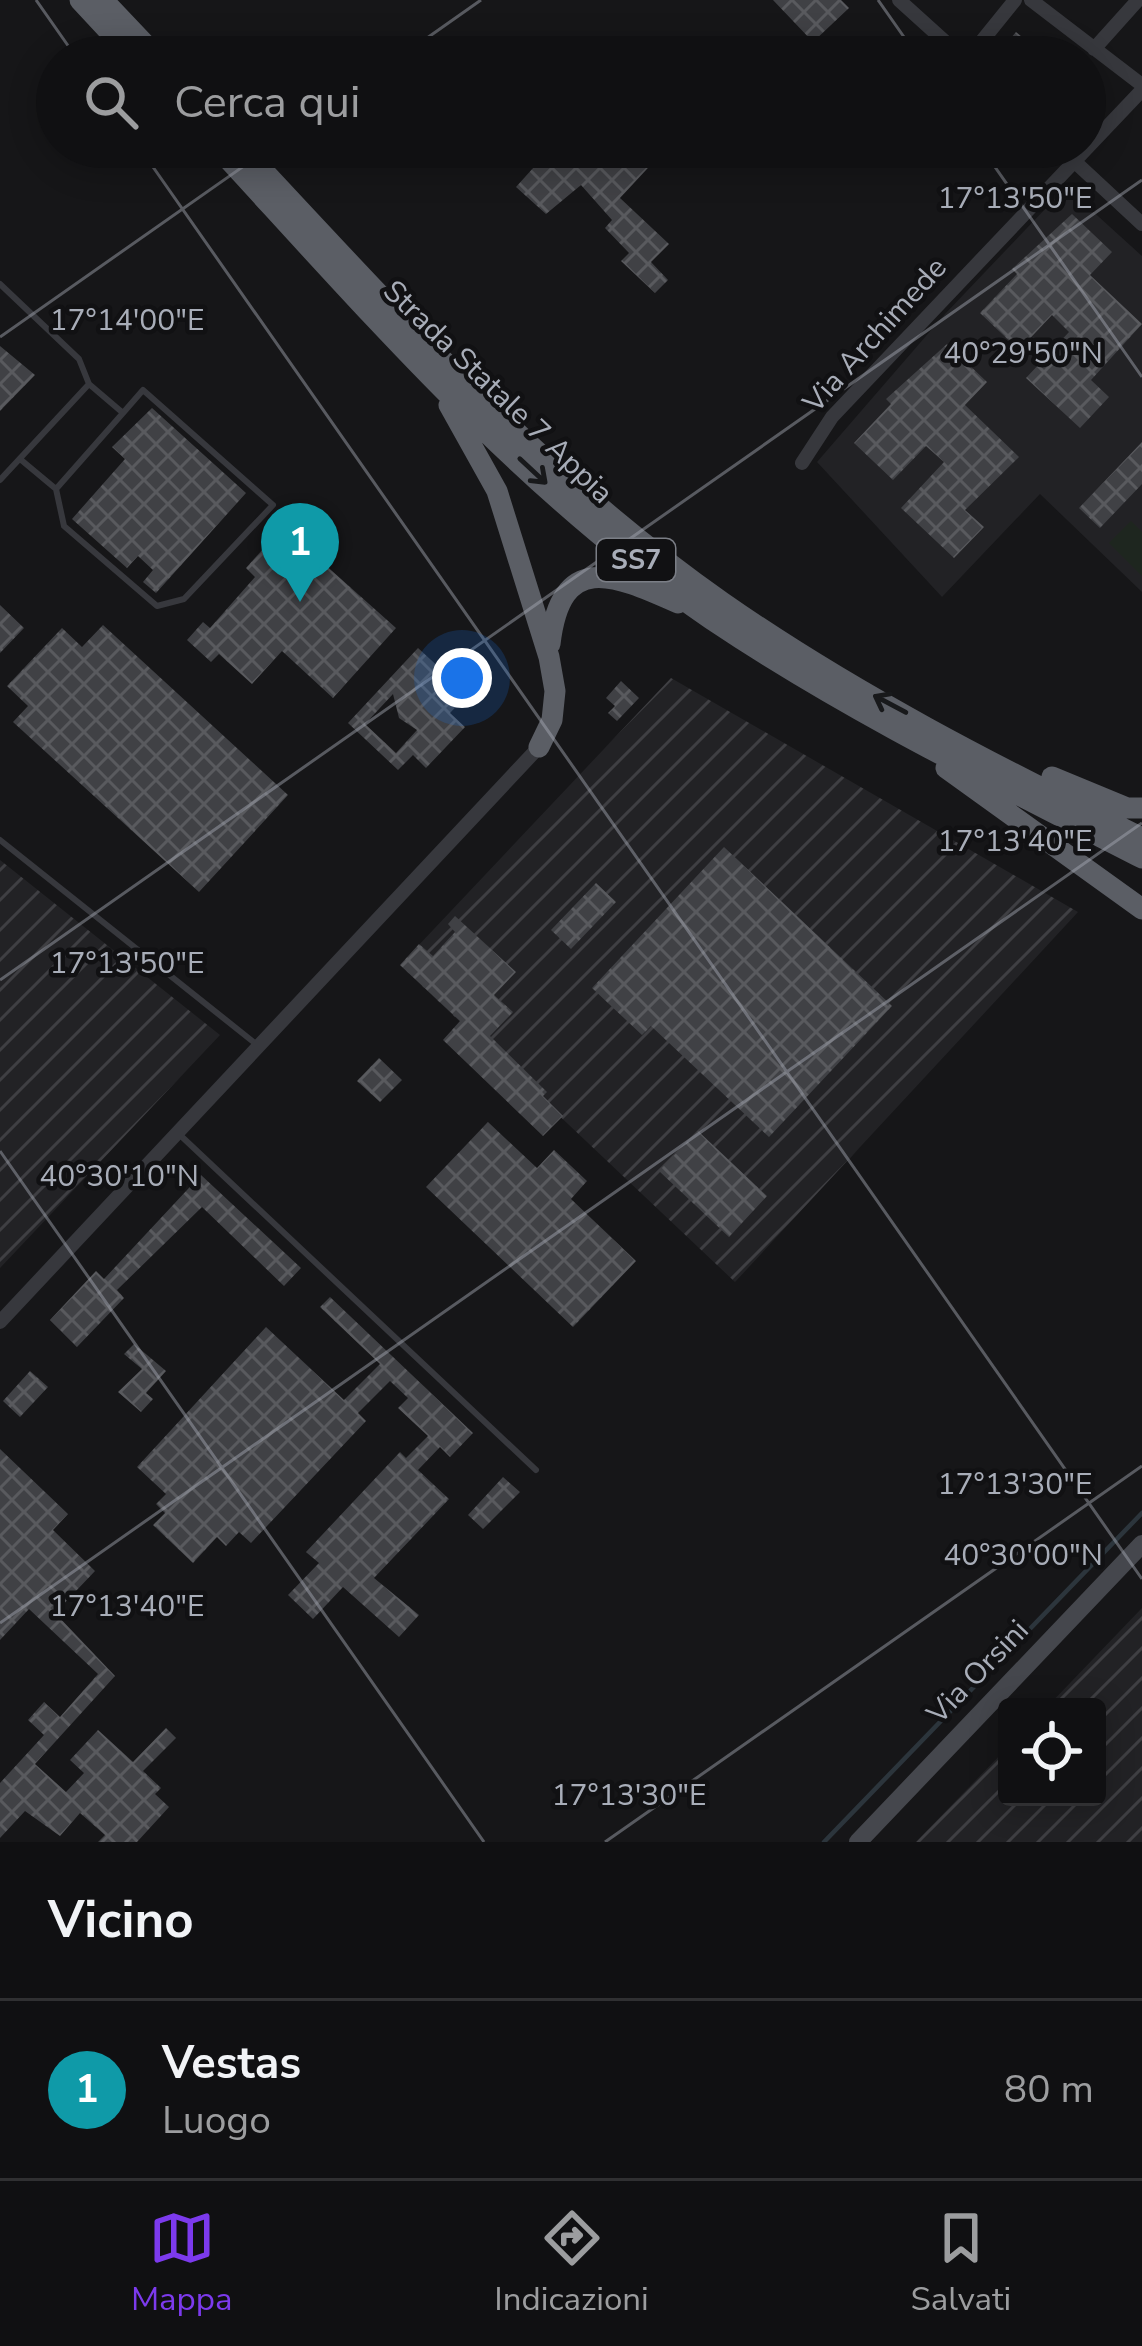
<!DOCTYPE html>
<html lang="it">
<meta charset="utf-8">
<style>
body{margin:0;font-family:"Nunito Sans",sans-serif;background:#1e1e20;color:#f1f3f6}
.controls{position:absolute;right:36px;bottom:36px;display:grid;overflow:hidden;border-radius:12px;box-shadow:0 6px 30px #0003}
.controls button{width:108px;height:108px;display:grid;place-items:center;padding:0;border:0;border-bottom:3px solid #303032;background:#101012;color:#f1f3f6;font:60px sans-serif}
.you{position:absolute;left:462px;top:678px;width:42px;height:42px;margin:-30px;border:9px solid #fff;border-radius:50%;background:#1a73e8;box-shadow:0 0 0 18px #1a73e833}
.badge{display:grid;place-items:center;width:78px;height:78px;border-radius:50%;background:#7c3aed;color:#fff;font-size:39px;font-weight:700}
.pin{position:absolute;translate:-50% -99px;filter:drop-shadow(0 3px 6px #0008)}
.pin::after{content:'';position:absolute;top:63px;width:42px;height:36px;background:inherit;clip-path:polygon(0 0,100% 0,50% 100%)}
.list{margin:0;padding:0;list-style:none}
h2{display:flex;justify-content:space-between;align-items:center;height:156px;margin:0;padding:0 48px;font-size:51px}
h2 small{font-size:39px;font-weight:400;color:#9c9d9f}
.list li{display:grid;grid-template-columns:78px 1fr auto;gap:36px;align-items:center;box-sizing:border-box;height:180px;padding:0 48px;border-top:3px solid #303032}
.list b{display:block;font-size:45px;white-space:nowrap}
.list p{margin:0;font-size:39px;white-space:nowrap;color:#9c9d9f}
.list em{font-size:39px;font-style:normal;color:#9c9d9f}
.icon{flex:none;width:66px;height:66px;fill:none;stroke:currentColor;stroke-width:2;stroke-linecap:round;stroke-linejoin:round}
.map{position:relative;flex:none;width:1142px;height:1842px;overflow:hidden}
.search{position:absolute;background:#101012;box-shadow:0 6px 30px #0003;left:36px;right:36px;top:36px;height:132px;display:flex;align-items:center;gap:30px;box-sizing:border-box;padding:0 42px;border-radius:66px;color:#9c9d9f;font-size:45px}
.sheet{height:336px;background:#101012}
nav{display:flex;justify-content:space-around;align-items:center;box-sizing:border-box;height:168px;border-top:3px solid #303032;background:#101012;font-size:33px;color:#9c9d9f}
nav a{display:grid;justify-items:center;gap:6px}
nav .on{color:#7c3aed}
.map>svg:first-child{display:block}
.built{fill:#222225}
.industrial{fill:url(#industrial-furrows)}
.green{fill:#1e261f}
.lines{fill:none;stroke-linecap:round;stroke-linejoin:round}
.stream{stroke:#2c353c;stroke-width:4.5}
.building{fill:url(#building-cross-hatch);fill-rule:evenodd}
.service{stroke:#37383d;stroke-width:6}
.minor{stroke:#37383d;stroke-width:14}
.secondary{stroke:#45474d;stroke-width:18}
.trunk{stroke:#5b5e65;stroke-width:21}
.oneway{stroke:#18191b}
.ticks{fill:none;stroke:#a8adb8;stroke-width:3;stroke-opacity:0.45}
.labels{text-anchor:middle;dominant-baseline:central;stroke-width:9;stroke-linejoin:round;paint-order:stroke}
.shield{fill:#111113;stroke:#7b7e86;stroke-width:3}
.shield-label{font-size:27px;font-weight:bold;fill:#a8adb8}
.street-label{font-size:30px;fill:#a8adb8;stroke:#111113}
.ticks-label{font-size:30px;text-anchor:middle;fill:#a8adb8;stroke:#111113;stroke-width:9;stroke-linejoin:round;paint-order:stroke}
</style>
<div class="map">
<svg width="1142" height="1842" viewBox="0 0 1142 1842">
<defs>
<pattern id="industrial-furrows" width="10" height="10" patternUnits="userSpaceOnUse" patternTransform="scale(3)"><rect width="10" height="10" fill="#222225"/><path d="M-1 1l2-2M0 10L10 0M9 11l2-2" fill="none" stroke="#3f3f43"/></pattern>
<pattern id="building-cross-hatch" width="8" height="8" patternUnits="userSpaceOnUse" patternTransform="scale(3)"><rect width="8" height="8" fill="#404145"/><path d="M0 0l8 8M0 8l8-8" fill="none" stroke="#595a5e"/></pattern>
</defs>
<rect width="100%" height="100%" fill="#161618"/>
<path class="built" d="M1066 187 1142 256V592L1040 494 942 597 817 462 945 314Z"/>
<path class="industrial" d="M671 678 1078 912 735 1282 400 965Z
M0 860 220 1035 0 1268Z
M1142 1608V1842H916L1007 1748V1797H1097V1707H1047Z"/>
<path class="green" d="M1131 521 1142 532V576L1109 543Z"/>
<g class="lines">
<path class="stream" d="M824 1842 1142 1513"/>
</g>
<path class="building" d="M773 0H841L849 8 813 42Z
M1016 32 1046 57H995Z
M552 147H649L659 156 620 198 669 244 651 262 668 280 655 293 621 261 629 253 605 228 612 220 581 185 546 214 516 187Z
M1072 214 1112 252 1090 275 1142 324 1091 380 1109 397 1080 428 1026 378 1069 332 1052 315 1019 350 980 313 1017 274 1012 269Z
M947 344 987 382 965 405 1019 457 965 510 984 527 954 558 901 508 944 462 926 446 893 480 854 443 891 404 886 399Z
M0 346 35 375 0 411Z
M152 408 246 493 156 593 143 582 153 570 138 556 127 568 72 519 125 459 112 447Z
M1142 442V484L1100 528 1079 508Z
M295 538 396 628 333 698 282 651 252 684 219 654 211 662 187 640 203 622 210 628 255 577 246 568 263 549 273 558Z
M0 605 24 628 0 653Z
M103 625 288 795 199 892 13 722 28 706 7 686 62 628 82 647Z
M418 648 468 694 450 713 465 727 426 768 413 755 398 770 348 723ZM393 694 399 718 417 730 396 753 365 724Z
M621 681 639 698 617 721 608 713 615 706 606 698Z
M724 847 892 1006 769 1137 651 1026 642 1035 592 988Z
M596 883 616 902 571 949 551 930Z
M455 916 516 972 494 995 513 1012 490 1036 547 1092 543 1096 563 1116 543 1136 443 1040 460 1021 400 965 419 944 433 956 455 932 448 924Z
M379 1058 402 1080 380 1102 357 1081Z
M488 1122 537 1168 554 1150 587 1181 571 1199 636 1261 573 1327 426 1187Z
M698 1131 767 1196 729 1237 659 1171Z
M201 1175 301 1268 284 1286 202 1207 117 1290 124 1298 77 1347 50 1320 96 1271 104 1279Z
M330 1297 473 1433 450 1457 440 1447 418 1470 449 1499 374 1578 419 1615 399 1637 343 1587 313 1619 288 1595 319 1563 306 1552 400 1452 406 1458 428 1436 398 1408 408 1398 390 1381 358 1413 366 1421 251 1543 239 1532 226 1546 217 1537 193 1563 153 1525 165 1513 156 1504 166 1494 137 1467 266 1327 344 1400 380 1364 320 1307Z
M134 1344 166 1371 146 1393 153 1399 141 1412 118 1392 142 1369 124 1354Z
M30 1371 48 1387 20 1417 3 1401Z
M0 1449 68 1514 53 1530 95 1571 55 1613 115 1676 35 1764 66 1792 84 1773 70 1760 98 1730 133 1762 166 1728 176 1738 143 1771 161 1788 155 1794 169 1807 137 1842H98L105 1835 80 1813 60 1836 25 1811 0 1838V1783L44 1735 28 1720 44 1702 60 1717 98 1674 29 1609 0 1640Z
M503 1477 520 1492 483 1529 468 1515Z"/>
<g class="lines">
<path class="service" d="M0 284 79 359 89 384 0 480
M20 459 56 489 64 526 157 606 184 599 273 505 143 390 123 413 89 384
M56 489 123 413
M0 840 256 1044
M180 1135 536 1470"/>
<path class="minor" d="M899 0 962 57
M1031 0 1142 85
M1094 49 1138 0
M969 57 1015 0
M1059 147 1142 224
M802 463 832 417 1142 90
M0 1322 539 747"/>
<path class="secondary" d="M858 1842 1142 1544"/>
<path class="trunk" d="M80 0 133 57
M103 0 157 57
M217 147C370 313 523 491 711 619 848 711 996 783 1142 858
M241 147C391 307 541 476 722 602 852 693 999 768 1142 838
M449 405 497 491 549 657 555 691 552 720 539 747
M550 644C561 551 613 574 678 603
M946 768 1142 909
M1052 777 1127 808H1142"/>
</g>
<defs><path id="oneway-shaft" d="M-6 0H5M1.5-3L5.5 0L1.5 3" fill="none" stroke-width="1.6" stroke-linecap="round" stroke-linejoin="round" transform="scale(3)"/></defs>
<g class="oneway">
<use href="#oneway-shaft" transform="translate(533 471) rotate(43)"/>
<use href="#oneway-shaft" transform="translate(890 704) rotate(-152)"/>
</g>
<path class="ticks" d="M36 0 76 57M878 0 918 57M400 57 481 0M139 147 1142 1579M981 147 1142 377M0 337 271 147M0 980 1142 180M0 1151 484 1842M0 1623 1142 823M605 1842 1142 1466"/>
<g class="labels">
<rect class="shield" x="597" y="539" width="78" height="42" rx="9"/>
<g class="shield-label">
<text x="636" y="560">SS7</text>
</g>
<g class="street-label">
<text transform="translate(875 335) rotate(-48)">Via Archimede</text>
<text transform="translate(498 392) rotate(44)">Strada Statale 7 Appia</text>
<text transform="translate(978 1672) rotate(-46)">Via Orsini</text>
</g>
</g>
<g class="ticks-label">
<text x="1015" y="208">17°13'50"E</text>
<text x="127" y="330">17°14'00"E</text>
<text x="1023" y="363">40°29'50"N</text>
<text x="1015" y="851">17°13'40"E</text>
<text x="127" y="973">17°13'50"E</text>
<text x="119" y="1186">40°30'10"N</text>
<text x="1015" y="1494">17°13'30"E</text>
<text x="1023" y="1565">40°30'00"N</text>
<text x="127" y="1616">17°13'40"E</text>
<text x="629" y="1805">17°13'30"E</text>
</g>
</svg>
<div class="controls">
<button><svg class="icon" aria-label="locate" viewBox="0 0 24 24"><circle cx="12" cy="12" r="6"/><path d="M12 2v4M12 18v4M2 12h4M18 12h4"/></svg></button>
</div>
<div class="you"></div>
<div class="pin badge" style="left:300px;top:602px;background:#0f9aa8">1</div>
<div class="search"><svg class="icon" aria-label="search" viewBox="0 0 24 24"><circle cx="10" cy="10" r="6"/><path d="M15 15l6 6"/></svg>Cerca qui</div>
</div>
<section class="sheet">
<h2>Vicino<small></small></h2>
<ul class="list">
<li><span class="badge" style="background:#0f9aa8">1</span><div><b>Vestas</b><p>Luogo</p></div><em>80 m</em></li>
</ul>
</section>
<nav>
<a class="on"><svg class="icon" aria-label="map" viewBox="0 0 24 24"><path d="M3 6l6-2 6 2 6-2v14l-6 2-6-2-6 2zM9 4v14M15 6v14"/></svg>Mappa</a>
<a><svg class="icon" aria-label="directions" viewBox="0 0 24 24"><path d="M12 3l9 9-9 9-9-9zM9 14v-3h6M13 9l2 2-2 2"/></svg>Indicazioni</a>
<a><svg class="icon" aria-label="saved" viewBox="0 0 24 24"><path d="M7 4h10v16l-5-4-5 4z"/></svg>Salvati</a>
</nav>
